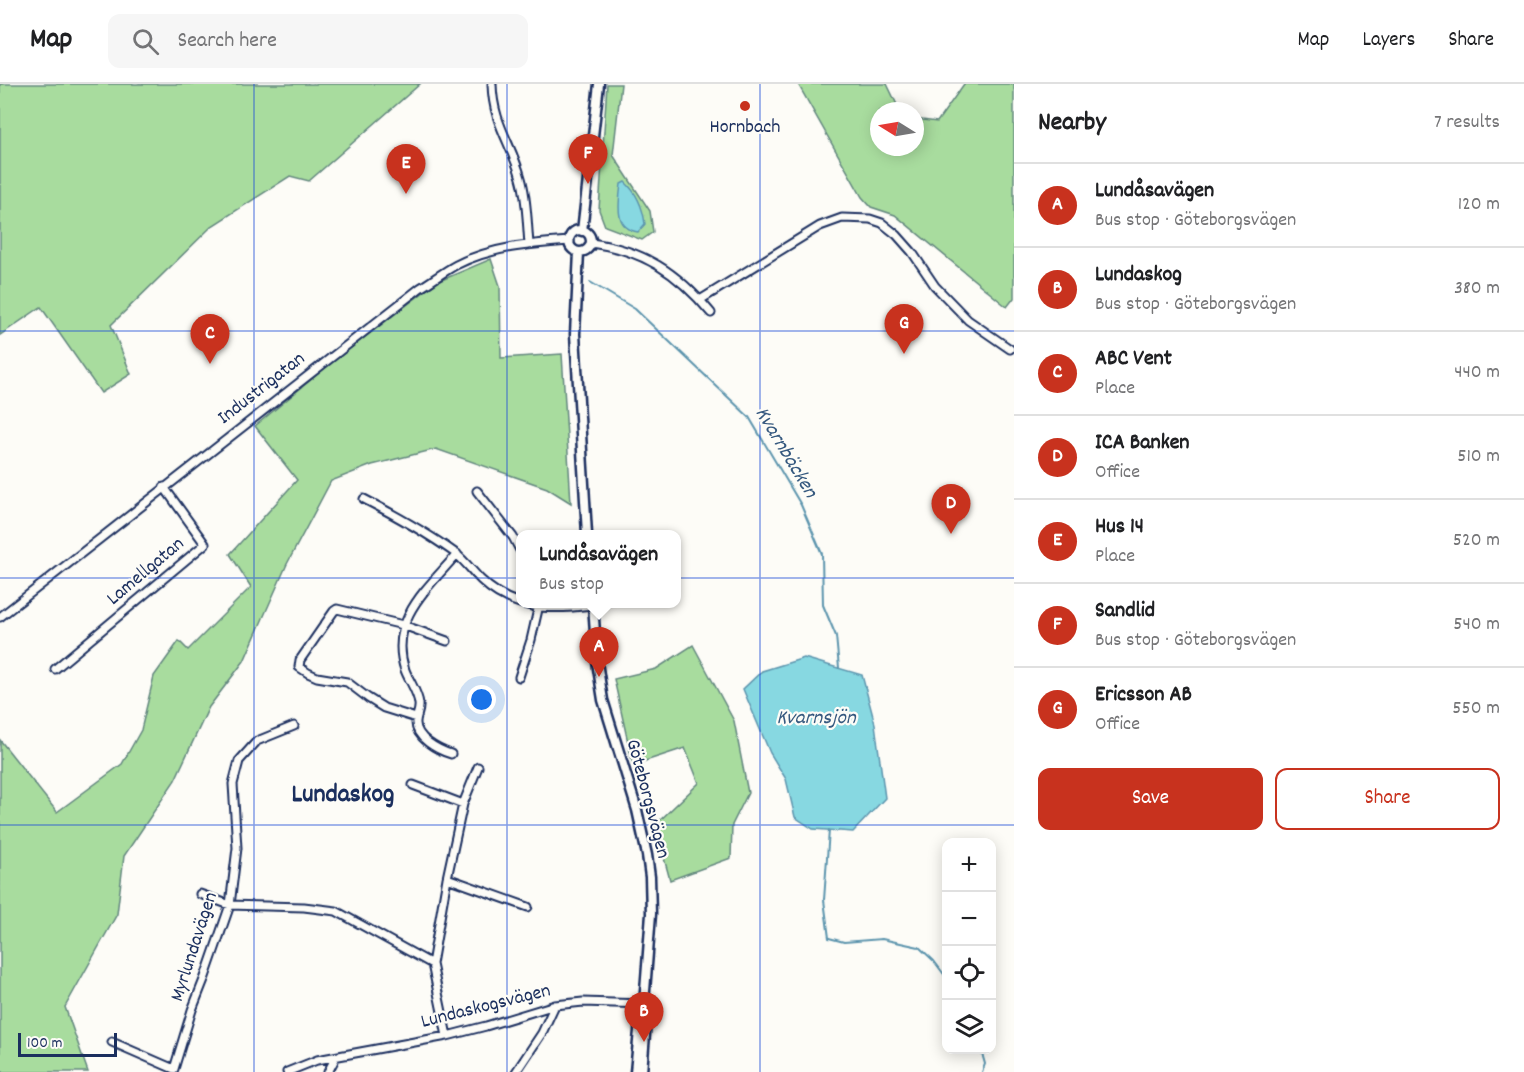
<!DOCTYPE html>
<meta charset="utf-8">
<style>
body{margin:0;font-family:Dekko,sans-serif;background:#f6f6f6;color:#202124}
.controls{position:absolute;right:18px;bottom:18px;display:grid;overflow:hidden;border-radius:12px;box-shadow:0 3px 15px #0003}
.controls button{width:54px;height:54px;display:grid;place-items:center;padding:0;border:0;border-bottom:2px solid #e0e0e0;background:#fff;color:#202124;font:30px sans-serif}
.compass{position:absolute;left:870px;top:18px;width:54px;height:54px;border-radius:50%;background:#fff;box-shadow:0 3px 15px #0003;rotate:281deg}
.scale{position:absolute;left:18px;bottom:15px;width:99px;box-sizing:border-box;padding-left:6px;border:3px solid #1b2f5e;border-top:0;font-size:16px;line-height:21px;white-space:nowrap;color:#1b2f5e;-webkit-text-stroke:4px #fdfcf7;paint-order:stroke}
.you{position:absolute;left:482px;top:616px;width:21px;height:21px;margin:-15px;border:4px solid #fff;border-radius:50%;background:#1a73e8;box-shadow:0 0 0 9px #1a73e833}
.badge{display:grid;place-items:center;width:39px;height:39px;border-radius:50%;background:#c8321e;color:#fff;font-size:20px;font-weight:700}
.pin{position:absolute;translate:-50% -50px;filter:drop-shadow(0 2px 3px #0008)}
.pin::after{content:'';position:absolute;top:32px;width:21px;height:18px;background:inherit;clip-path:polygon(0 0,100% 0,50% 100%)}
.popup{position:absolute;left:516px;top:446px;width:165px;height:78px;box-sizing:border-box;display:grid;place-content:center;border-radius:12px;background:#fff;filter:drop-shadow(0 2px 4px #0005);font-size:20px;white-space:nowrap;color:#757577}
.popup b{font-size:22px;color:#202124}
.popup::after{content:'';position:absolute;left:50%;top:100%;margin-left:-12px;border:12px solid transparent;border-top-color:#fff}
.list{margin:0;padding:0;list-style:none}
h2{display:flex;justify-content:space-between;align-items:center;height:78px;margin:0;padding:0 24px;font-size:26px}
h2 small{font-size:20px;font-weight:400;color:#757577}
.list li{display:grid;grid-template-columns:39px 1fr auto;gap:18px;align-items:center;box-sizing:border-box;height:84px;padding:0 24px;border-top:2px solid #e0e0e0}
.list b{display:block;font-size:22px;white-space:nowrap}
.list p{margin:0;font-size:20px;white-space:nowrap;color:#757577}
.list em{font-size:20px;font-style:normal;color:#757577}
.actions{display:flex;gap:12px;padding:18px 24px}
.actions a{flex:1;padding:14px 0;border:2px solid #c8321e;border-radius:12px;text-align:center;font-size:21px;color:#c8321e}
.actions .main{background:#c8321e;color:#fff}
.icon{flex:none;width:33px;height:33px;fill:none;stroke:currentColor;stroke-width:2;stroke-linecap:round;stroke-linejoin:round}
.map{position:relative;flex:none;width:1014px;height:988px;overflow:hidden}
header{display:flex;align-items:center;gap:36px;box-sizing:border-box;height:84px;padding:0 30px;background:#fff;border-bottom:2px solid #e0e0e0}
header strong{font-size:28px}
nav{display:flex;gap:33px;margin-inline-start:auto;font-size:21px}
.search{width:420px;height:54px;background:#f6f6f6;display:flex;align-items:center;gap:15px;box-sizing:border-box;padding:0 21px;border-radius:12px;color:#757577;font-size:22px}
main{display:flex}
aside{flex:1;background:#fff}
.map>svg:first-child{display:block}
.green{fill:#a8dc9e;stroke:#62867e;stroke-width:1.5}
.water{fill:#87d8e1;stroke:#5c94ad;stroke-width:1.5}
.lines{fill:none;stroke-linecap:round;stroke-linejoin:round}
.stream{stroke:#5c94ad;stroke-width:2}
.minor-casing{stroke:#1b2f5e;stroke-width:11}
.tertiary-casing{stroke:#1b2f5e;stroke-width:13}
.minor{stroke:#fdfcf7;stroke-width:7}
.tertiary{stroke:#fdfcf7;stroke-width:8}
.grid{fill:none;stroke:#1d4ed8;stroke-width:1.5;stroke-opacity:0.55}
.poi-dot{fill:#c8321e;stroke:#fdfcf7;stroke-width:2}
.labels{text-anchor:middle;dominant-baseline:central;stroke-width:4.5;stroke-linejoin:round;paint-order:stroke}
.poi-label{font-size:20px;fill:#1b2f5e;stroke:#fdfcf7}
.street-label{font-size:20px;fill:#1b2f5e;stroke:#fdfcf7}
.water-label{font-size:21px;font-style:italic;fill:#36597f;stroke:#fdfcf7}
.district-label{font-size:26px;font-weight:bold;fill:#1b2f5e;stroke:#fdfcf7}
</style>
<header>
<strong>Map</strong>
<div class="search"><svg class="icon" aria-label="search" viewBox="0 0 24 24"><circle cx="10" cy="10" r="6"/><path d="M15 15l6 6"/></svg>Search here</div>
<nav><a>Map</a><a>Layers</a><a>Share</a></nav>
</header>
<main>
<div class="map">
<svg width="1014" height="988" viewBox="0 0 1014 988">
<rect width="100%" height="100%" fill="#fdfcf7"/>
<filter id="ink" filterUnits="userSpaceOnUse"><feTurbulence type="fractalNoise" baseFrequency=".0167" numOctaves="2"/><feDisplacementMap in="SourceGraphic" scale="12" xChannelSelector="R" yChannelSelector="G"/><feConvolveMatrix kernelMatrix="1 2 1 2 8 2 1 2 1" color-interpolation-filters="sRGB"/></filter>
<g filter="url(#ink)">
<path class="green" d="M0 0H420L309 97 290 92 212 142 111 241 131 290 101 309 41 223 0 251Z
M607 0H621L613 71 650 127 653 148 642 156 605 142 599 126Z
M798 0H887L900 27H879V63H915V35L937 38 964 0H1014V214L1007 223 895 131 871 123 862 113Z
M491 175 500 202 501 274 562 270 571 419 547 404 436 365 372 381 331 397 287 480 244 577 209 623 175 696 124 772 117 830 65 923 88 988H0V656L57 728 122 680 141 646 154 592 179 557 188 566 251 503 230 470 297 396 255 342 330 280 437 198Z
M693 561 734 637 748 709 732 741 731 774 670 796 655 741 699 699 685 664 633 681 614 595 656 585Z"/>
<path class="water" d="M625 98C637 109 643 124 645 140L638 148C613 144 619 119 621 100Z
M804 574 862 591 875 640 885 714 853 748 813 745 795 733 786 695 770 669 743 605 762 587Z"/>
<g class="lines">
<path class="stream" d="M590 198 635 225 749 333 801 421 822 470 823 521 836 552 839 584
M829 746 824 816 829 854 844 858 882 855 919 863 934 877 946 893
M981 966 985 980 982 988"/>
<defs>
<path id="minor" d="M492 0C493 40 511 58 521 94 527 114 527 138 529 160
M591 159C643 166 677 188 711 229
M700 216 820 142 842 134 870 135 882 139 897 151 912 168 935 202 968 236 1010 265
M477 407 513 453 521 468
M364 415C395 431 427 449 455 469 465 477 472 487 481 496 513 527 551 526 593 521
M0 533 420 204C432 197 443 188 456 181 491 163 531 160 570 157
M55 585 205 460 164 403
M519 593 531 556 539 521
M416 634 384 624 368 614 347 598 317 593 308 589 299 583 300 576 334 527 337 525 403 541 447 557
M451 670C438 666 415 654 416 638 416 632 420 627 419 620 418 608 409 597 405 586 388 536 428 504 457 470
M413 701 463 720
M447 794 528 823
M200 810 230 821 304 823 336 827 432 880
M447 952 432 880 447 794 463 720 478 683
M112 958 174 985 192 926 205 893 230 821 237 764 233 700 239 677 257 657 294 642
M287 988 317 976 447 952 486 942 555 921 583 918 644 920
M328 988 336 973
M516 988 542 949 555 921"/>
<path id="tertiary" d="M569 157a11 11 0 1 1 22 0a11 11 0 1 1-22 0Z
M582 147 599 0
M579 168 575 250 587 450
M593 520 597 578 603 616 637 726 647 771 650 793 651 830 644 920 646 938 642 988
M635 988 640 937 643 926"/>
</defs>
<use href="#minor" class="minor-casing"/>
<use href="#tertiary" class="tertiary-casing"/>
<use href="#minor" class="minor"/>
<use href="#tertiary" class="tertiary"/>
</g>
</g>
<path class="grid" d="M254 0V988M507 0V988M760 0V988M0 247H1014M0 494H1014M0 741H1014"/>
<circle class="poi-dot" cx="745" cy="22" r="6"/>
<g class="labels">
<g class="poi-label">
<text x="745" y="44">Hornbach</text>
</g>
<g class="street-label">
<text transform="translate(262 305) rotate(-38)">Industrigatan</text>
<text transform="translate(146 488) rotate(-40)">Lamellgatan</text>
<text transform="translate(647 715) rotate(75)">Göteborgsvägen</text>
<text transform="translate(195 863) rotate(-72)">Myrlundavägen</text>
<text transform="translate(486 923) rotate(-14)">Lundaskogsvägen</text>
</g>
<g class="water-label">
<text transform="translate(785 369) rotate(59)">Kvarnbäcken</text>
<text x="816" y="635">Kvarnsjön</text>
</g>
<g class="district-label">
<text x="343" y="711">Lundaskog</text>
</g>
</g>
</svg>
<div class="controls">
<button>+</button>
<button>−</button>
<button><svg class="icon" aria-label="locate" viewBox="0 0 24 24"><circle cx="12" cy="12" r="6"/><path d="M12 2v4M12 18v4M2 12h4M18 12h4"/></svg></button>
<button><svg class="icon" aria-label="layers" viewBox="0 0 24 24"><path d="M12 4l9 5-9 5-9-5zM3 14l9 5 9-5"/></svg></button>
</div>
<svg class="compass" viewBox="-18 -18 36 36"><path d="M0-13l5 13h-10z" fill="#e53935"/><path d="M0 13l5-13h-10z" fill="#757577"/></svg>
<div class="scale">100 m</div>
<div class="you"></div>
<div class="pin badge" style="left:599px;top:593px">A</div>
<div class="popup"><b>Lundåsavägen</b>Bus stop</div>
<div class="pin badge" style="left:644px;top:958px">B</div>
<div class="pin badge" style="left:210px;top:280px">C</div>
<div class="pin badge" style="left:951px;top:450px">D</div>
<div class="pin badge" style="left:406px;top:110px">E</div>
<div class="pin badge" style="left:588px;top:100px">F</div>
<div class="pin badge" style="left:904px;top:270px">G</div>
</div>
<aside>
<h2>Nearby<small>7 results</small></h2>
<ul class="list">
<li><span class="badge">A</span><div><b>Lundåsavägen</b><p>Bus stop · Göteborgsvägen</p></div><em>120 m</em></li>
<li><span class="badge">B</span><div><b>Lundaskog</b><p>Bus stop · Göteborgsvägen</p></div><em>380 m</em></li>
<li><span class="badge">C</span><div><b>ABC Vent</b><p>Place</p></div><em>440 m</em></li>
<li><span class="badge">D</span><div><b>ICA Banken</b><p>Office</p></div><em>510 m</em></li>
<li><span class="badge">E</span><div><b>Hus 14</b><p>Place</p></div><em>520 m</em></li>
<li><span class="badge">F</span><div><b>Sandlid</b><p>Bus stop · Göteborgsvägen</p></div><em>540 m</em></li>
<li><span class="badge">G</span><div><b>Ericsson AB</b><p>Office</p></div><em>550 m</em></li>
</ul>
<div class="actions"><a class="main">Save</a><a>Share</a></div>
</aside>
</main>
